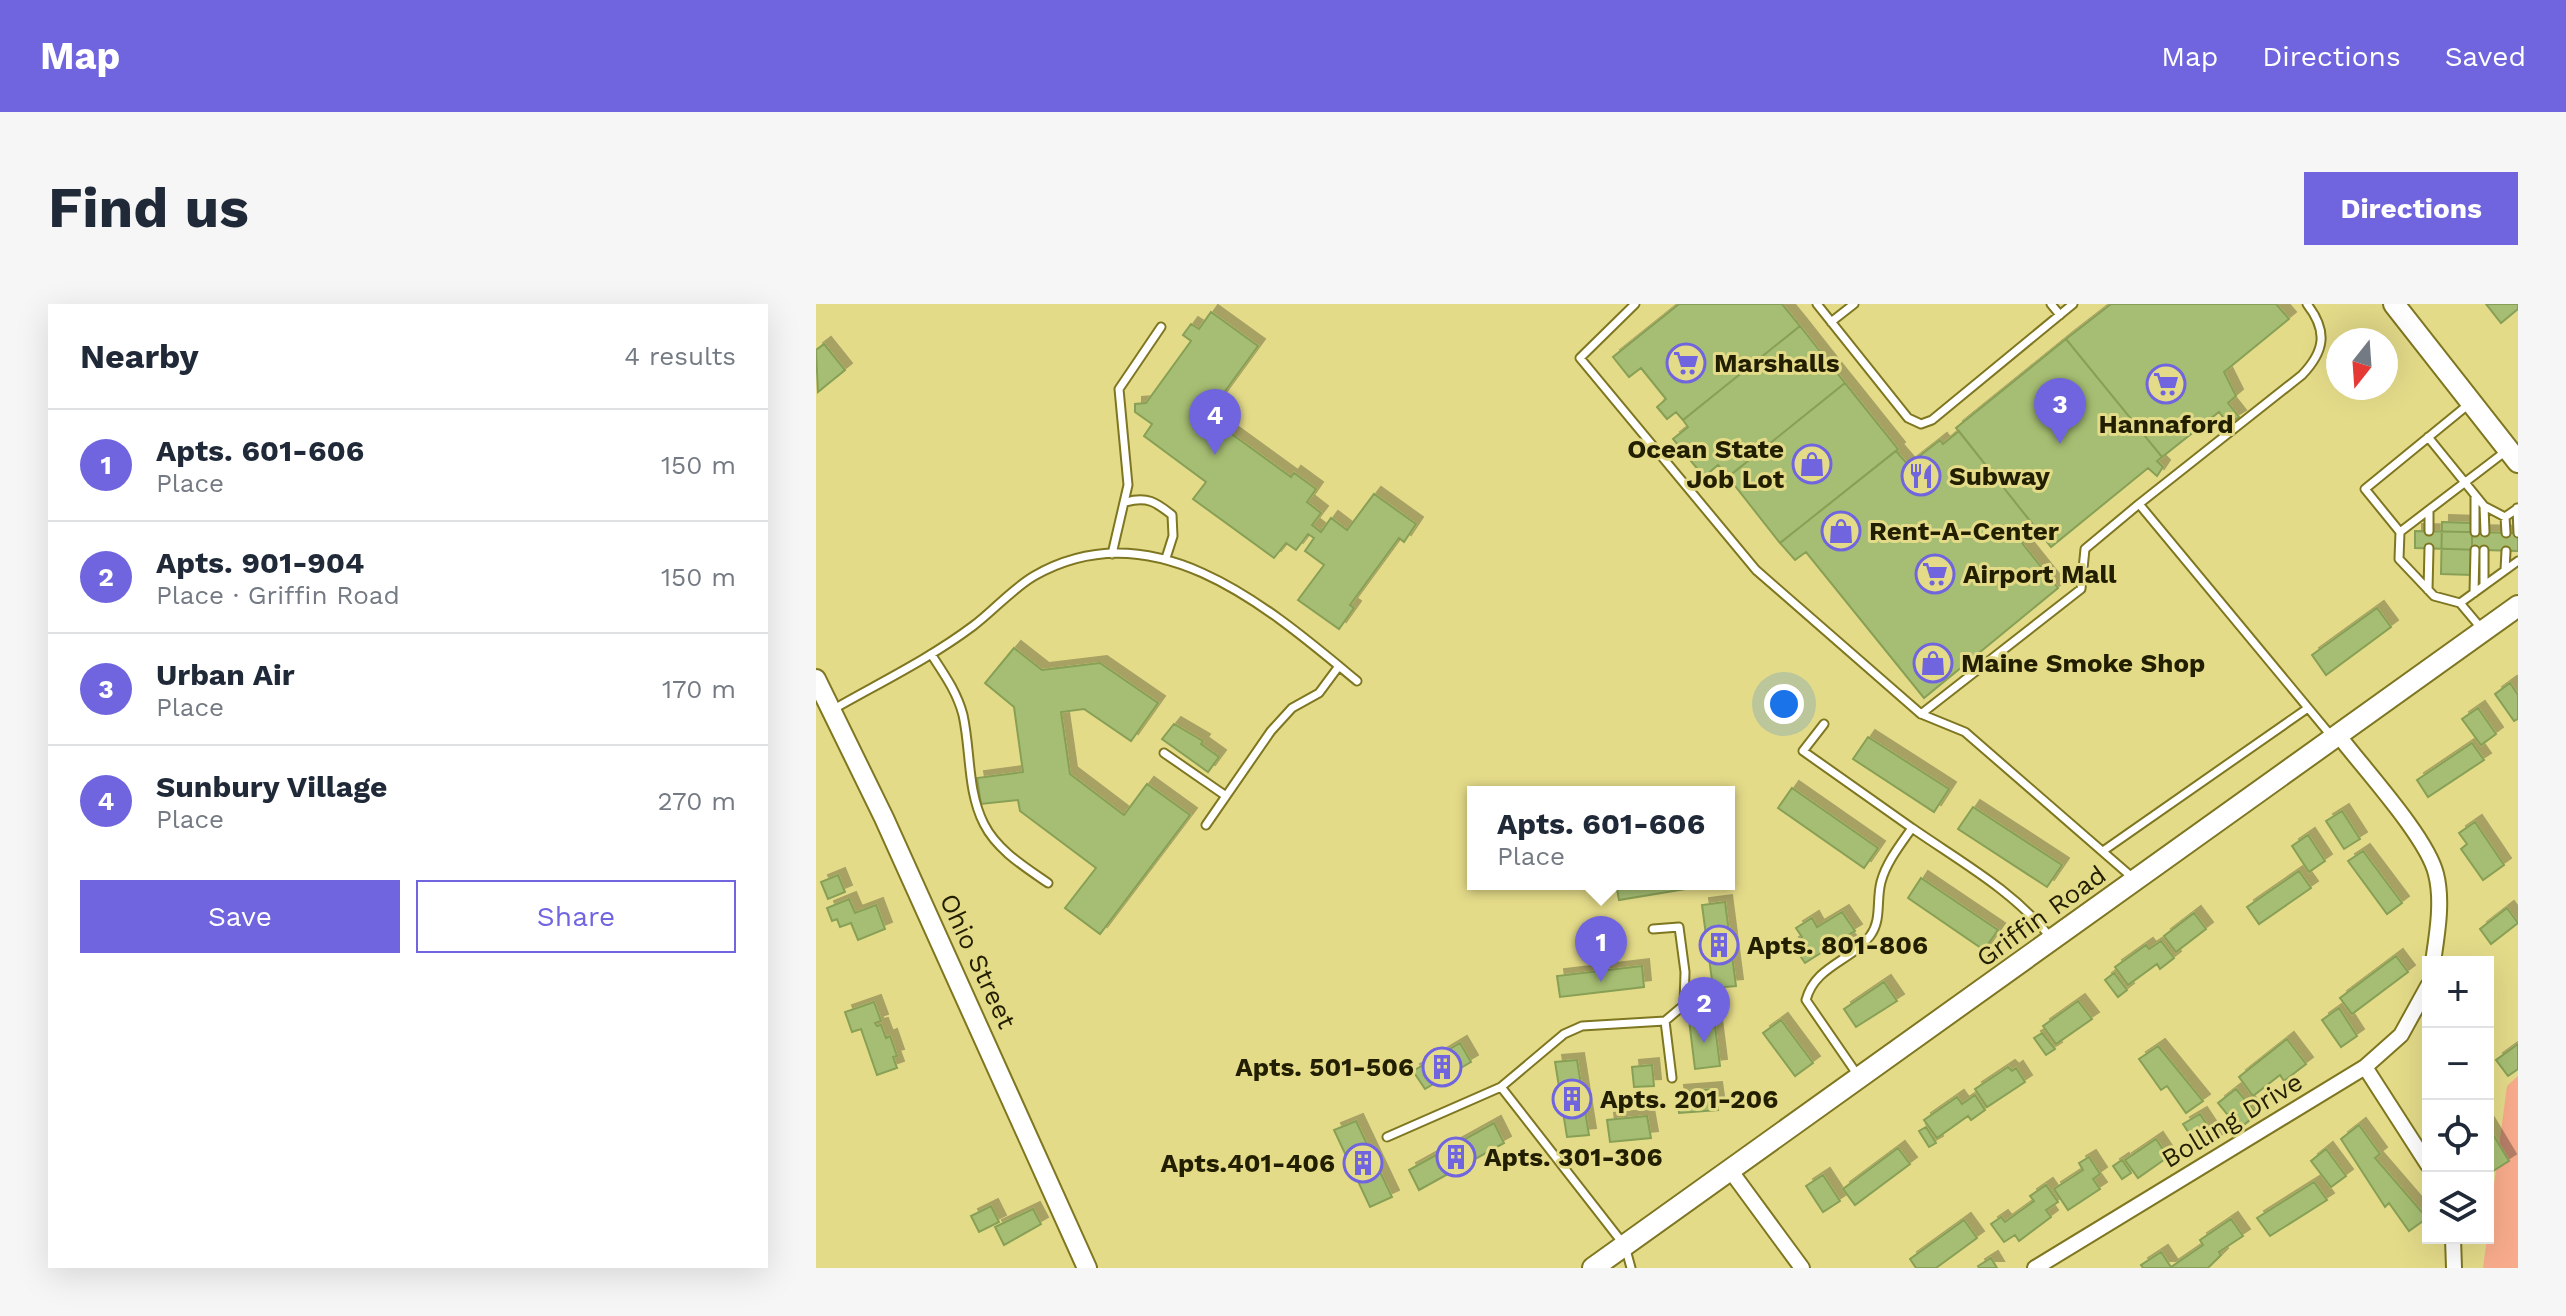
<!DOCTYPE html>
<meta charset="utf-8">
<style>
body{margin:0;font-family:"Work Sans",sans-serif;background:#f6f6f7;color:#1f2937}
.controls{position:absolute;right:24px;bottom:24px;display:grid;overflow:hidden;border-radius:0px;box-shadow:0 8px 32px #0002}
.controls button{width:72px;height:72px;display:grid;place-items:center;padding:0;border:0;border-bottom:2px solid #e0e1e3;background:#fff;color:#1f2937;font:40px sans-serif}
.compass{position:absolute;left:1510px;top:24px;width:72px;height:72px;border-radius:50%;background:#fff;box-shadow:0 8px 32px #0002;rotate:197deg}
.you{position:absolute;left:968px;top:400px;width:28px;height:28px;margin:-20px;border:6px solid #fff;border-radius:50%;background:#1a73e8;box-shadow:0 0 0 12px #1a73e833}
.badge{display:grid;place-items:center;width:52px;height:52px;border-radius:50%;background:#7065df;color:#fff;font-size:26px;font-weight:700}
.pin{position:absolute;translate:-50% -66px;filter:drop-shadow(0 2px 4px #0008)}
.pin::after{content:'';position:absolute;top:42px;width:28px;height:24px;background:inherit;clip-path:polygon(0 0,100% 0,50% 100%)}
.popup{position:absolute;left:651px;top:482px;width:268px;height:104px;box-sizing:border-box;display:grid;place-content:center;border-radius:0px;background:#fff;filter:drop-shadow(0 2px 6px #0005);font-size:26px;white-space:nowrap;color:#747a83}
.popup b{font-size:30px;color:#1f2937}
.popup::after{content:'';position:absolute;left:50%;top:100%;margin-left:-16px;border:16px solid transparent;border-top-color:#fff}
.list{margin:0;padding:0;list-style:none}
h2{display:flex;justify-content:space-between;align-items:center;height:104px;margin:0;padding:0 32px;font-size:34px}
h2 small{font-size:26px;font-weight:400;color:#747a83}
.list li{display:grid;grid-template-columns:52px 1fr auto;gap:24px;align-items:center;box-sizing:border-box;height:112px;padding:0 32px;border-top:2px solid #e0e1e3}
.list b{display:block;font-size:30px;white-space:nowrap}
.list p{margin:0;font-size:26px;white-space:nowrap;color:#747a83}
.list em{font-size:26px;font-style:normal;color:#747a83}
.actions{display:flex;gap:16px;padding:24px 32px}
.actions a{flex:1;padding:18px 0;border:2px solid #7065df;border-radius:0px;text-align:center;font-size:28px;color:#7065df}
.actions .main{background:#7065df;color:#fff}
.icon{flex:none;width:44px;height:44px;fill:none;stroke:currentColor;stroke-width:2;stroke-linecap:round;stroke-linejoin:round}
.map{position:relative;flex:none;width:1702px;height:964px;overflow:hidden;border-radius:0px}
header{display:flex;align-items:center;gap:48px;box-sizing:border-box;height:112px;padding:0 40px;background:#7065df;color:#fff}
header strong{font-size:38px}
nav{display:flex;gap:44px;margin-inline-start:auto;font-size:28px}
.intro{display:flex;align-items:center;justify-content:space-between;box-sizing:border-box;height:192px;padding:0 48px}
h1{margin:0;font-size:56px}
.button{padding:20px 36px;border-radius:0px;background:#7065df;color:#fff;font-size:28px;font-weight:700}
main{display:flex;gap:48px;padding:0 48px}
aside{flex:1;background:#fff;border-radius:0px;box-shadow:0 8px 32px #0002}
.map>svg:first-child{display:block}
.green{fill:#f8ac8c}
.building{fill:#a6be73;stroke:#88a055;stroke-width:2;filter:url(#shadow)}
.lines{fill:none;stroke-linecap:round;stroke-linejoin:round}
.service-casing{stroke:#7e7620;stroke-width:11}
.minor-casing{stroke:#7e7620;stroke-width:18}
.tertiary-casing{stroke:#7e7620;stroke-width:22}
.secondary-casing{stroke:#7e7620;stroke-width:24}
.service{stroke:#fff;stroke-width:7}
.minor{stroke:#fff;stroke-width:14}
.tertiary{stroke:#fff;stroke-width:18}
.secondary{stroke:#fff;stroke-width:20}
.labels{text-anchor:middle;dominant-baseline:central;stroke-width:6;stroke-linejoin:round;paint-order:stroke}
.poi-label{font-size:26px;font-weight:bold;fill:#221e00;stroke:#e4db89;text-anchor:start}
.street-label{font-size:26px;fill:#221e00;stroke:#e4db89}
</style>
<header>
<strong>Map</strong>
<nav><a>Map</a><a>Directions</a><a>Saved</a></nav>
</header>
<div class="intro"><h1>Find us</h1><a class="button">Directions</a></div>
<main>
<aside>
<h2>Nearby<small>4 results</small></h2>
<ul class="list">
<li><span class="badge">1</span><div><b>Apts. 601-606</b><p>Place</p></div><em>150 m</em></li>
<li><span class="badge">2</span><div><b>Apts. 901-904</b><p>Place · Griffin Road</p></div><em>150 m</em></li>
<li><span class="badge">3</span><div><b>Urban Air</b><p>Place</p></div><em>170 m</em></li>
<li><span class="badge">4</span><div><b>Sunbury Village</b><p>Place</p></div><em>270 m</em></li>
</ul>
<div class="actions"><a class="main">Save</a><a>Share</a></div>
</aside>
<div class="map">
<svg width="1702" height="964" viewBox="0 0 1702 964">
<defs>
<filter id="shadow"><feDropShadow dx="7" dy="-7" stdDeviation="0" flood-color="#0004"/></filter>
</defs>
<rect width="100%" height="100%" fill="#e4db89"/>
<path class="green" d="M1702 772V964H1667L1691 782Z"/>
<path class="building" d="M863 0H966L984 22 867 116 860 108 851 115 841 103 850 95 825 64 813 73 797 53Z
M1295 0H1460L1473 15 1408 68 1420 92 1412 99 1423 113 1412 120 1403 108 1346 153 1250 35Z
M1670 0H1702V5L1685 19Z
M395 8 442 42 391 112 475 173 478 169 500 185 491 198 505 209 496 221 505 228 515 214 531 226 558 190 600 220 588 238 583 234 534 301 538 304 523 325 482 296 508 261 489 247 498 234 492 230 480 246 470 239 458 254 377 195 390 178 328 132 336 120 319 108V100L330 99 375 37 367 31 375 20 383 25Z
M984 22 1029 79 912 173 902 161 888 173 857 135 872 123 867 116Z
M1250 35 1346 153 1341 157 1347 163 1341 172 1332 164 1235 243 1140 124Z
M8 40 29 66 2 88 0 46Z
M1029 79 1082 145 964 239 912 173Z
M1143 127 1221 226 1206 239 1242 284 1108 394 990 248 979 256 964 239 1080 147 1092 161 1124 136 1127 140Z
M1626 218 1656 219V271L1625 270Z
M1599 227 1702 229V247L1599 244Z
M1561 304 1575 323 1510 371 1496 351Z
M198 344 226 366 284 359 342 399 315 437 268 405 245 408 254 470 308 511 331 480 374 511 284 630 249 604 280 564 204 507 202 496 165 500 161 474 207 468 198 403 169 379Z
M1694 379 1702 391V415L1698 417 1679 390Z
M1662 404 1680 430 1665 441 1646 415Z
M358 420 387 437 385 440 403 453 392 468 346 435Z
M1052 433 1133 485 1118 508 1037 455Z
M1656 439 1668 456 1612 493 1601 476Z
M976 484 1062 544 1048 564 962 504Z
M1157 503 1246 561 1231 583 1142 525Z
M1526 507 1544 535 1528 545 1510 517Z
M1659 518 1688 561 1667 576 1645 545 1651 540 1643 529Z
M1492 531 1509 557 1493 568 1476 542Z
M1547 547 1586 599 1571 610 1532 557Z
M1483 567 1495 584 1443 620 1431 603Z
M22 571 29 588 12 595 5 578Z
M1105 574 1182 626 1168 646 1092 594Z
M800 580H881L882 583 803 596Z
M33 595 39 609 60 601 69 625 42 636 35 619 24 623 21 615 16 617 11 604Z
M909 598 920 682 897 684 886 601Z
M1691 604 1702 619 1675 640 1664 625Z
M1026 608 1039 627 1029 633 1033 638 1023 645 1019 640 989 659 976 640 986 633 980 624 996 614 1001 623Z
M1378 609 1390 625 1360 648 1348 632Z
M1345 637 1358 654 1344 665 1341 660 1312 681 1299 663 1330 641 1333 645Z
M1580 652 1592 668 1536 710 1524 694Z
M826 662 828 683 744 693 741 672Z
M1298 669 1311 686 1302 693 1289 676Z
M1068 678 1081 697 1040 723 1028 705Z
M1262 697 1276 715 1240 740 1227 722Z
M58 698 65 717 59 719 61 722 65 721 70 734 74 732 81 752 77 753 81 764 61 771 45 725 36 728 29 708Z
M1523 704 1541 732 1525 743 1506 716Z
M898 714 904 762 879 765 873 716Z
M965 716 997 759 979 772 947 729Z
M1226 729 1239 745 1230 751 1218 734Z
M1471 735 1490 760 1468 777 1464 771 1437 792 1423 773Z
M644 739 655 758 609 785 597 767Z
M1702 740V765L1692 772 1680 756Z
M1342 742 1387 797 1370 809 1351 782 1345 786 1323 755Z
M761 756 773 831 751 833 739 758Z
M836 761 838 782 818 783 816 763Z
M1192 763 1196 767 1200 764 1209 778 1171 803 1159 785Z
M899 785 902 806 863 809 861 788Z
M1420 785 1441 810 1423 825 1402 799Z
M1159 791 1169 806 1155 816 1152 812 1121 834 1108 816 1141 793 1146 800Z
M1384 810 1401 836 1385 847 1367 820Z
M831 812 835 834 794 838 791 816Z
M540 817 576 893 554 903 518 826Z
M678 819 688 839 603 886 593 866Z
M1543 821 1564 850 1559 854 1611 914 1593 927 1573 899 1569 903 1525 835Z
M1672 822 1693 857 1674 869 1672 866Z
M1110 823 1120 839 1113 843 1103 827Z
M1340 835 1352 853 1322 874 1309 856Z
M1082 844 1094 860 1039 901 1027 885Z
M1510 845 1530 872 1515 883 1495 857Z
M1273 853 1284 870 1277 875 1284 885 1252 906 1238 885 1267 866 1263 859Z
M1306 856 1315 869 1306 875 1297 862Z
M1007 871 1024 897 1007 908 990 882Z
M1498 878 1511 896 1454 932 1441 914Z
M1230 881 1242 898 1230 906 1235 913 1203 937 1199 931 1188 938 1175 920 1185 913 1189 918 1218 897 1214 892Z
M175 902 183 918 163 928 155 912Z
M217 905 225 920 188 941 179 923Z
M1415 915 1427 932 1403 948 1405 951 1392 964H1327L1325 961 1345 948 1355 963 1387 941 1384 936Z
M1148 916 1161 934 1120 964H1100L1094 955Z
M1175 954 1181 964H1163L1162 962Z"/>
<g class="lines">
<defs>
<path id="service" d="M819 0 764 54 940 266 1105 410 1149 428 1317 574
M1001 0 1092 114 1105 120 1116 116 1257 0
M1235 0 1244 11
M1015 18 1038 0
M1653 100 1549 185 1584 228 1583 255 1618 292 1644 299 1665 324
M1612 133 1668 202 1689 213 1702 204
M310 198C331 192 340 198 356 211L357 232 350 254
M1323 200 1486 71C1509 47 1512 27 1491 0
M1668 202 1669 228
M1701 204 1702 229
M1689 213 1690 229
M1613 227V206
M1584 228 1690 147
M1659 228V191
M296 250 312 181 303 85 345 23
M1689 266 1690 247
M1668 281V246
M1612 286 1613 244
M1658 289 1659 246
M1644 299 1702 257
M115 350C128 370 141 388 147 411 155 447 151 487 168 520 181 546 209 563 232 579
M16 406C63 379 113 355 157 322 177 307 196 285 218 272 338 203 453 304 541 377
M1105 410 1265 285 1269 245 1323 200 1517 434
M1008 420 987 447 1096 524
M348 449 410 492
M390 521 455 427 476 404 503 389 523 362
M1287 547 1492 404
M849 717 856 774
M1043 773 990 696C999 662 1034 658 1054 632 1066 616 1060 597 1065 578 1070 559 1084 541 1096 524 1145 558 1198 587 1235 634
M685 783 809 942 815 964
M571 833 685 783 748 730 766 722 849 717 868 701 869 668 863 623 837 625"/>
<path id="minor" d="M1523 432C1548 465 1611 533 1620 570 1627 597 1621 631 1617 658
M1549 763 1612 861
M914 866 986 964
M1637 934 1638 964
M1219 964 1549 763 1585 731 1612 682"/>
<path id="tertiary" d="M0 375 68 514 271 964"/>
<path id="secondary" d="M1578 0 1702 158
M777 964 1702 302"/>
</defs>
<use href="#service" class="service-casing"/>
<use href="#minor" class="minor-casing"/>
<use href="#tertiary" class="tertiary-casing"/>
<use href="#secondary" class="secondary-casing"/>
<use href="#service" class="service"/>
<use href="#minor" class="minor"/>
<use href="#tertiary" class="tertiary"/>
<use href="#secondary" class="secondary"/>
</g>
<defs>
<symbol id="supermarket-ring" viewBox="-11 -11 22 22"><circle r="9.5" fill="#e4db89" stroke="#7065df" stroke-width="1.5"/><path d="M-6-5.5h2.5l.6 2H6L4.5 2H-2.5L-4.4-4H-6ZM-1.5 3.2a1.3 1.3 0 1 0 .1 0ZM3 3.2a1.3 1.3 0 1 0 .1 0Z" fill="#7065df"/></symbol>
<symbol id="shop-ring" viewBox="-11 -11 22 22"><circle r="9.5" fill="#e4db89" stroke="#7065df" stroke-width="1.5"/><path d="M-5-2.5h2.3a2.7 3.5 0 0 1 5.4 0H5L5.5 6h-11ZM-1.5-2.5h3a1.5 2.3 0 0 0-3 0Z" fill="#7065df"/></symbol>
<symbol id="restaurant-ring" viewBox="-11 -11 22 22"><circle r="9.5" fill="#e4db89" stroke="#7065df" stroke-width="1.5"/><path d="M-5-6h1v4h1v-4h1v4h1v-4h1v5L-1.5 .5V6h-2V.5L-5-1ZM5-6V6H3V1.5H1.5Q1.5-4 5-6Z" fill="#7065df"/></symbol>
<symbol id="building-ring" viewBox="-11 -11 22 22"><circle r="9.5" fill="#e4db89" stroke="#7065df" stroke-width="1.5"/><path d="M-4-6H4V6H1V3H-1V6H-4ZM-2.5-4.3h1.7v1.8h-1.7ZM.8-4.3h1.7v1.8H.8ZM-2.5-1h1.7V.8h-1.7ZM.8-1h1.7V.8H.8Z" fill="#7065df"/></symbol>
</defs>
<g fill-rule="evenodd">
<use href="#supermarket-ring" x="848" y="37" width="44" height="44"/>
<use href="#supermarket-ring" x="1328" y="58" width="44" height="44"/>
<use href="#shop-ring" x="974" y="138" width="44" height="44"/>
<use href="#restaurant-ring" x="1083" y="150" width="44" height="44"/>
<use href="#shop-ring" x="1003" y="205" width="44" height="44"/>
<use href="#supermarket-ring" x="1097" y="248" width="44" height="44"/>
<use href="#shop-ring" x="1095" y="337" width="44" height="44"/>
<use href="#building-ring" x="881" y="619" width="44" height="44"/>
<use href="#building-ring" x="604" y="741" width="44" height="44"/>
<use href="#building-ring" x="734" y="773" width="44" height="44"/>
<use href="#building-ring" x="618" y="831" width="44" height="44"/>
<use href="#building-ring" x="525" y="837" width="44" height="44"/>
</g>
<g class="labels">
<g class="poi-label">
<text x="898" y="59">Marshalls</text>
<text x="1350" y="120" text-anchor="middle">Hannaford</text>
<text x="968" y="145" text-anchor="end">Ocean State<tspan x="968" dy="30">Job Lot</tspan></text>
<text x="1133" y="172">Subway</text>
<text x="1053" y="227">Rent-A-Center</text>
<text x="1147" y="270">Airport Mall</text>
<text x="1145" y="359">Maine Smoke Shop</text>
<text x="931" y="641">Apts. 801-806</text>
<text x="598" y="763" text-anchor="end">Apts. 501-506</text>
<text x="784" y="795">Apts. 201-206</text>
<text x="668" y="853">Apts. 301-306</text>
<text x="519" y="859" text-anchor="end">Apts.401-406</text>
</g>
<g class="street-label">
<text transform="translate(1225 612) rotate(-36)">Griffin Road</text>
<text transform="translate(162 657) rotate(65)">Ohio Street</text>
<text transform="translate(1416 816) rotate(-31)">Bolling Drive</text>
</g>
</g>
</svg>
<div class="controls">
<button>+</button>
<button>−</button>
<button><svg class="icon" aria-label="locate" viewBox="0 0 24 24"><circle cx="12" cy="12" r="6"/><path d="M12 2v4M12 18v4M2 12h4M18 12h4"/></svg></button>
<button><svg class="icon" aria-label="layers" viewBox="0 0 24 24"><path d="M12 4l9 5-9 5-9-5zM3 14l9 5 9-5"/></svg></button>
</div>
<svg class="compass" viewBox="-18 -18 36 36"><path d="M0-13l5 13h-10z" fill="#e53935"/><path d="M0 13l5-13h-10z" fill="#747a83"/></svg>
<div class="you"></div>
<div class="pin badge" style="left:785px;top:678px">1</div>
<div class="popup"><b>Apts. 601-606</b>Place</div>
<div class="pin badge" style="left:888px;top:739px">2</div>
<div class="pin badge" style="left:1244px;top:140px">3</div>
<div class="pin badge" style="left:399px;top:151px">4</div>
</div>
</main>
